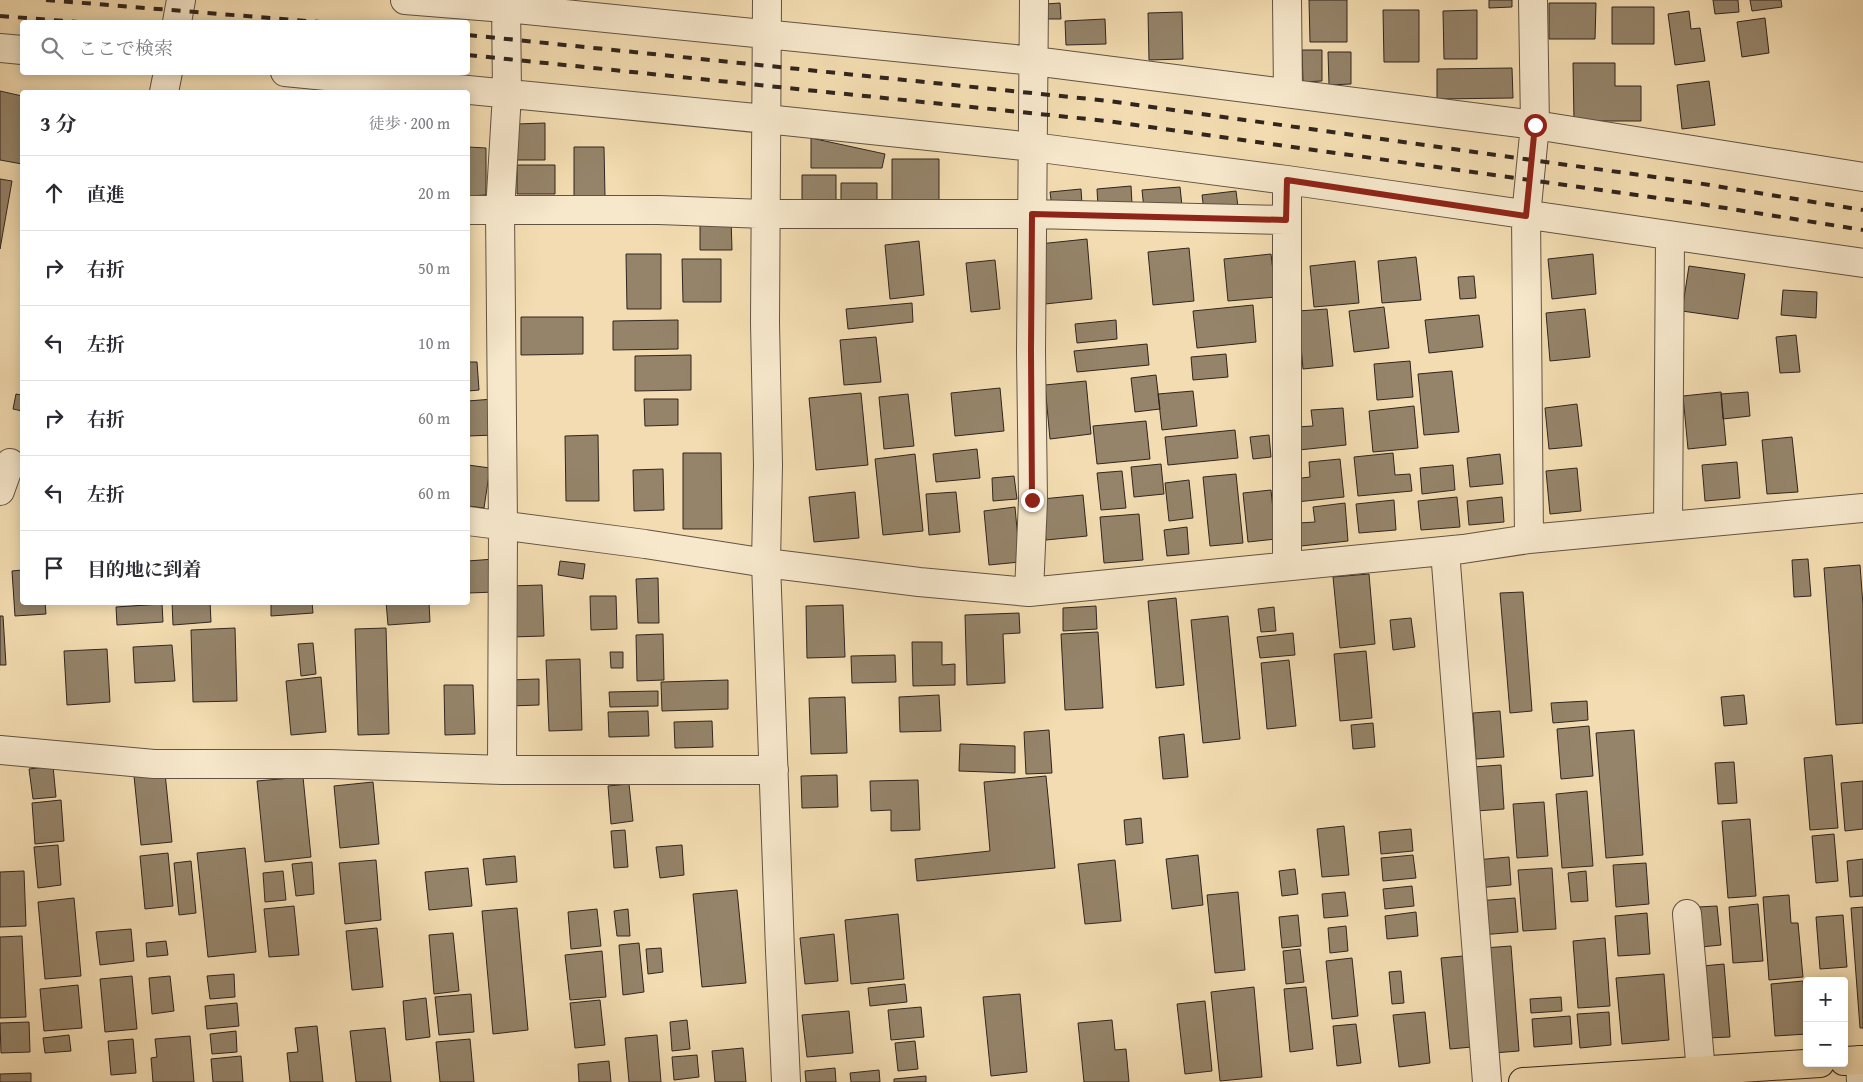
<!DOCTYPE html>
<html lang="ja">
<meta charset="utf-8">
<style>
body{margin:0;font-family:"Gentium Book Plus","Noto Serif JP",serif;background:#f7f7f7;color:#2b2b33}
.controls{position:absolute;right:15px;bottom:15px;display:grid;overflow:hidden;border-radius:5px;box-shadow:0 2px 12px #0003}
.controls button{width:45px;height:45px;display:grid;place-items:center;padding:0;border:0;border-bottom:1px solid #e1e1e2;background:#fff;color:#2b2b33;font:25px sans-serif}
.stop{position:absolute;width:15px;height:15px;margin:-11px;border:4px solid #8f2418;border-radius:50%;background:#fff}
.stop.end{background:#8f2418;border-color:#fff;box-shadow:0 1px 5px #0008}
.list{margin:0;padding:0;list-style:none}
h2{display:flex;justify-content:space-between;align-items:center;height:65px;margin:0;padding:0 20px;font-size:21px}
h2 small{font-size:16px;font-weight:400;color:#7c7c81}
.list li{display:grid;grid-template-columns:32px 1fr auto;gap:15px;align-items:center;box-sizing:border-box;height:75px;padding:0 20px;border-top:1px solid #e1e1e2}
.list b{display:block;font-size:19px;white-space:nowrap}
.list em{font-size:16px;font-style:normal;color:#7c7c81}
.icon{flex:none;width:28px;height:28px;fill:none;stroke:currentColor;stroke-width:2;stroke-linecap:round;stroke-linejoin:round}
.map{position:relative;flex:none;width:1863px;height:1082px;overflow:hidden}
.search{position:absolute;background:#fff;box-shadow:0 2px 12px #0003;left:20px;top:20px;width:450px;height:55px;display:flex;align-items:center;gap:12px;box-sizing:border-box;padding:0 18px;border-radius:5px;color:#7c7c81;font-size:19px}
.panel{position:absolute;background:#fff;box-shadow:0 2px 12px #0003;left:20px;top:90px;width:450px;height:515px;border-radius:5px}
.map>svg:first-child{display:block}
.building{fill:#95846a;stroke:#30251e}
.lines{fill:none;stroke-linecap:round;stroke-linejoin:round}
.minor-casing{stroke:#615343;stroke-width:30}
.major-casing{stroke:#30251e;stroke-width:30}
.minor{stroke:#f7e8cc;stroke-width:28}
.major{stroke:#f3dcb1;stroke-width:28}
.rail{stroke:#30251e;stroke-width:4;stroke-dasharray:9 9;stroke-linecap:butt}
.route{stroke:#8f2418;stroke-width:6}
</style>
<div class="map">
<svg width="1863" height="1082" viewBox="0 0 1863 1082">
<rect width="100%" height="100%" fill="#f3dcb1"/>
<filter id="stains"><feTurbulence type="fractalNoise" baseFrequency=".004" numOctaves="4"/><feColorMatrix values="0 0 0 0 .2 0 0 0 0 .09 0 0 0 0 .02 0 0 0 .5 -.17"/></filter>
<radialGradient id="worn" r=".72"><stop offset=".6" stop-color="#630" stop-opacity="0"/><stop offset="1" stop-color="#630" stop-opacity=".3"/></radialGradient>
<path class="building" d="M1309 0H1347V42H1310Z
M1489 0H1512V7L1489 8Z
M1713 0H1738L1739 12 1715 14Z
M1750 0H1781L1782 7 1752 11Z
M1060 3 1061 19H1046V4Z
M1549 3H1596L1595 39H1549Z
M1612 7H1654V44H1612Z
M1383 10H1419V62H1384Z
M1477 10V59H1444L1443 11Z
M1689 11 1691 29 1700 28 1705 61 1675 65 1668 14Z
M1182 12 1183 59 1149 60 1148 13Z
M1765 18 1769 53 1742 57 1737 22Z
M1105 19 1106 44 1066 45 1065 21Z
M1302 50H1322V81L1303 82Z
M1328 52H1351V84L1329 85Z
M1573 63H1615V86H1641V121H1574Z
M1512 68 1513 98 1437 99V69Z
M1709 81 1715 125 1682 129 1677 85Z
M0 91 22 96V164L0 160Z
M545 123V160H517V124Z
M811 138 885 154 882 168H811Z
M468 147 486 148V195L468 196Z
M574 147H604L605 197H574Z
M892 159H939V206H892Z
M517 165H555V194H517Z
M802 175H836V208H802Z
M0 179 12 181 0 249Z
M841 183H877V203H841Z
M1131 186 1132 204 1098 207 1097 189Z
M1180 187 1182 206 1144 209 1142 190Z
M1081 189 1082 204 1052 207 1050 192Z
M1236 191 1238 207 1204 211 1202 195Z
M731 218 732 250H700V219Z
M1087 239 1092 299 1045 304 1039 244Z
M919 241 924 295 890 299 885 245Z
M1189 248 1194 301 1153 305 1148 252Z
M626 254H661V309H627Z
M1271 254 1276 297 1228 301 1224 259Z
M1593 254 1596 294 1552 299 1548 259Z
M1416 257 1421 300 1382 303 1378 261Z
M682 259H721V302H683Z
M995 260 1000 309 971 312 966 263Z
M1355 261 1359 303 1314 307 1310 266Z
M1689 266 1745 274 1738 319 1682 311Z
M1474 276 1476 298 1460 299 1458 277Z
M1783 290 1817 292 1816 318 1781 315Z
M912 303 913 322 848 329 846 309Z
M1253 305 1256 342 1197 348 1193 311Z
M1384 307 1389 348 1354 352 1349 311Z
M1327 309 1333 366 1303 369 1298 311Z
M1585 309 1590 357 1550 361 1546 313Z
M1479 315 1483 347 1429 353 1425 320Z
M521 317H583V354L521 355Z
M678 320V349L613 350V321Z
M1116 320 1117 339 1077 343 1075 324Z
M1796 335 1800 372 1780 373 1776 337Z
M876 337 881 382 844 385 840 340Z
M1147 344 1149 365 1077 372 1074 351Z
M1226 354 1228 377 1193 380 1191 357Z
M691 355V390L635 391V356Z
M1410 361 1413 397 1377 400 1374 364Z
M468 362H477L479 390 468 391Z
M1452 371 1459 432 1424 435 1418 374Z
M1156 375 1160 409 1135 412 1131 378Z
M1086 381 1091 434 1050 439 1045 385Z
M1000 388 1004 431 955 436 951 393Z
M1193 391 1197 426 1162 430 1158 394Z
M1721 392 1726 445 1688 449 1683 396Z
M1748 392 1750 416 1723 419 1721 394Z
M861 393 868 465 816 470 809 398Z
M16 394 22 395V411L13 409Z
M908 394 914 446 884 449 879 397Z
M493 399 495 435 468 436V401Z
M644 399H678V425L645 426Z
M1577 404 1582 446 1549 449 1545 408Z
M1414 406 1418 448 1373 452 1369 411Z
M1343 408 1346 445 1299 450 1296 427 1313 426 1311 410Z
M1146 421 1150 459 1097 464 1093 426Z
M1235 430 1238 458 1168 465 1165 437Z
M598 435 599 501H566L565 436Z
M1269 435 1271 457 1253 459 1250 437Z
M1792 437 1798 492 1767 494 1762 440Z
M977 449 980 478 936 482 933 454Z
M683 453H721L722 529H683Z
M1393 453 1395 475 1410 474 1412 491 1358 496 1354 457Z
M915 454 923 531 883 535 875 459Z
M1500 454 1503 484 1470 487 1467 458Z
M1340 459 1344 497 1296 502 1294 479 1310 477 1309 462Z
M1737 462 1740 498 1705 501 1702 465Z
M1161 464 1164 494 1134 497 1131 467Z
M468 465 490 468 484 508 468 506Z
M1453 465 1455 490 1422 494 1420 468Z
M1577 468 1581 511 1550 514 1546 471Z
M663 469 664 510 634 511 633 470Z
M1122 471 1126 508 1101 510 1097 473Z
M1236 474 1243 543 1210 546 1203 477Z
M1014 476 1017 499 993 501 992 478Z
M1189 480 1193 518 1169 521 1165 483Z
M1271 490 1276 539 1248 542 1243 493Z
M855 492 859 538 814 542 809 497Z
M956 492 960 532 929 535 926 494Z
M1083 495 1087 536 1046 540 1042 499Z
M1457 497 1460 527 1421 530 1418 501Z
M1502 497 1504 522 1469 525 1467 501Z
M1394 500 1396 530 1359 533 1356 504Z
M1345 503 1348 541 1301 546 1299 523 1315 522 1313 507Z
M1015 507 1020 562 989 565 984 511Z
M1139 514 1143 560 1104 563 1100 517Z
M1187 527 1189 554 1167 556 1164 530Z
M494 559 496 592 468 593V561Z
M1808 559 1811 596 1794 597 1792 560Z
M560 561 585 564 583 579 558 575Z
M1860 565 1863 605V723L1836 725 1824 568Z
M22 570V602H45L46 614 15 616 12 571Z
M1369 574 1375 644 1340 648 1333 577Z
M658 578 659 623H638L636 579Z
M542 585 544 636 511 637 509 586Z
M1523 592 1532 711 1510 713 1500 593Z
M590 596H616L617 629 591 630Z
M1176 598 1184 685 1156 688 1148 601Z
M172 602H210L211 622 173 625Z
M271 602H312L313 613 271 616Z
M386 602H429L430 622 388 625Z
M162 604 163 622 117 625 116 607Z
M843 605 845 657 807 658 806 606Z
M1096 606 1097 629 1063 631V608Z
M1274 607 1276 631 1261 632 1258 609Z
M1019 613 1020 633 1003 634 1005 683 967 685 965 615Z
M0 616H3L6 665H0Z
M1228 616 1240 739 1203 743 1191 620Z
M1411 618 1415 647 1393 650 1390 620Z
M235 628 237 701 193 702 191 630Z
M386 628 389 734 358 735 355 629Z
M1098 632 1103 708 1065 710 1061 634Z
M1293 633 1295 655 1260 658 1257 637Z
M663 634 664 680 637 681 636 635Z
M912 642H942V665L955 664V685L913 686Z
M313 643 316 674 301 676 298 644Z
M172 645 175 681 135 683 133 647Z
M107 649 110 702 67 705 64 651Z
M1366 651 1372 718 1340 721 1334 654Z
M610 652H623V668H611Z
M895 655 896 682 852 683 851 656Z
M580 659 582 730 549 731 546 660Z
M1289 660 1296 726 1267 729 1261 663Z
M321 677 326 732 291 735 286 681Z
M539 679V705L509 706 508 680Z
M728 680V709L662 711 661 682Z
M444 685H473L475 734 445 735Z
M658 691V706L610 707 609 692Z
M939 695 941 731 900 732 899 697Z
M1744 695 1747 724 1724 726 1721 697Z
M845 697 847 753 811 754 809 698Z
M1587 701 1588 720 1553 723 1551 703Z
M648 711 649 736 609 737 608 712Z
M1500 711 1504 757 1476 759 1473 713Z
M712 721 713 747 675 748 674 722Z
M1373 723 1375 747 1353 749 1351 725Z
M1589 726 1593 776 1561 779 1557 729Z
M1049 730 1052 773 1026 774 1024 732Z
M1634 730 1643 855 1606 858 1596 733Z
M1184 734 1188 777 1163 779 1159 737Z
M960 744 1015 746V773L959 771Z
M1832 755 1838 828 1810 830 1804 758Z
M1734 762 1737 803 1718 804 1715 763Z
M1501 765 1504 809 1476 811 1473 767Z
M53 766 56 797 33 799 29 769Z
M165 773 172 842 141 845 134 776Z
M837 775 838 807 802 808 801 776Z
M1046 776 1055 868 917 881 915 859 990 851 984 782Z
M303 777 311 857 265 862 257 781Z
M918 780 920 830 891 831V810L871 811 870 781Z
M1863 781V829L1845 831 1841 783Z
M373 782 379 844 340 848 334 786Z
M629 784 633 821 611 824 608 786Z
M1587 791 1593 866 1562 868 1556 794Z
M61 800 64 841 35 844 32 803Z
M1544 802 1548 856 1517 858 1513 804Z
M1141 818 1143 843 1126 845 1124 820Z
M1750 819 1756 896 1728 898 1722 821Z
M1344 826 1349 875 1322 877 1317 829Z
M1411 829 1413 851 1381 854 1379 832Z
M625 830 628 867 614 868 611 831Z
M1834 834 1838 881 1816 883 1812 836Z
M58 845 61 885 38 888 34 847Z
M682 845 684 875 660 878 656 847Z
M245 848 256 952 208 957 197 853Z
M168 853 173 906 145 909 140 856Z
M1198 855 1203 905 1172 909 1166 859Z
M1413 855 1416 878 1383 881 1381 858Z
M515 856 517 882 486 885 483 859Z
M1509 857 1511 885 1477 888 1475 860Z
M1863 859V896L1850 897 1847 861Z
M376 860 381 920 345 924 339 863Z
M1115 860 1121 921 1085 924 1078 864Z
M191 861 196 913 179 915 174 863Z
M312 862 314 894 296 896 292 864Z
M1646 863 1649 904 1616 907 1613 865Z
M468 868 472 906 429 910 425 872Z
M1552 868 1556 929 1523 931 1518 870Z
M1295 869 1298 894 1282 896 1279 871Z
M24 871 26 926 0 927V872Z
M283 871 286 900 265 902 263 873Z
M1586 871 1588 901 1571 902 1568 873Z
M1412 886 1414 906 1385 909 1383 889Z
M737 890 746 983 702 987 693 894Z
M1238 892 1245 970 1215 973 1207 895Z
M1345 892 1348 916 1324 918 1322 894Z
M1789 895 1791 923H1798L1803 977 1769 980 1763 897Z
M74 898 81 976 45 979 38 902Z
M1515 898 1518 932 1480 935 1477 901Z
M1758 904 1763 961 1733 963 1729 907Z
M294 906 299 955 269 957 264 909Z
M1717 906 1721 945 1701 947 1698 907Z
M1863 907V1028H1860L1851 908Z
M517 908 528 1030 493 1034 482 911Z
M597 909 601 946 571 949 568 912Z
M628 909 630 936H617L614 911Z
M1416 912 1418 936 1387 939 1385 916Z
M1647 913 1650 954 1618 956 1615 916Z
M898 914 904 979 851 984 845 920Z
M1298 915 1301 946 1282 948 1279 917Z
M1843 915 1847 967 1820 969 1816 917Z
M1346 926 1348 951 1330 953 1328 928Z
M377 928 383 987 352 990 346 931Z
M131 929 134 961 100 965 96 932Z
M453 933 459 991 434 994 429 935Z
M834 934 838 981 805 984 800 938Z
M22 936 26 1017 0 1018V937Z
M1605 938 1610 1006 1578 1008 1573 941Z
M166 941 168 955 147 957 146 943Z
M639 943 644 992 623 995 619 945Z
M1511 946 1519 1051 1493 1053 1484 948Z
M661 948 663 972 648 974 646 949Z
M1300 949 1304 982 1286 984 1283 951Z
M602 951 606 997 570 1000 565 955Z
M1463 956 1472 1047 1450 1049 1441 958Z
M1352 958 1358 1016 1332 1019 1326 961Z
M1724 964 1730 1037 1707 1038 1702 966Z
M1401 971 1404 1003 1392 1004 1389 972Z
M234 974 235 997 210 999 207 976Z
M1664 974 1669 1040 1622 1044 1616 978Z
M132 976 137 1029 105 1032 100 979Z
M170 976 174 1011 152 1014 149 978Z
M1803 981 1807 1034 1775 1036 1771 984Z
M905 984 907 1002 870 1006 868 988Z
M78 985 82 1028 44 1031 40 989Z
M1254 987 1262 1077 1220 1081 1211 992Z
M1306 987 1313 1049 1290 1052 1284 989Z
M471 994 474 1032 439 1035 435 997Z
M1020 994 1027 1072 991 1076 983 997Z
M1561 997 1562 1011 1531 1013 1530 999Z
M426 998 430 1037 406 1040 403 1001Z
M600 1000 605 1045 575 1048 570 1003Z
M1205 1001 1212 1071 1185 1074 1177 1004Z
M237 1003 239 1026 207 1029 205 1006Z
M921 1007 924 1037 891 1040 888 1010Z
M849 1011 853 1053 807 1057 802 1015Z
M1425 1012 1430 1063 1399 1067 1393 1015Z
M1609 1012 1611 1045 1580 1048 1577 1014Z
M1570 1016 1572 1044 1534 1047 1532 1019Z
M687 1020 690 1049 672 1051 670 1022Z
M1112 1020 1115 1050 1126 1049 1129 1082H1084L1078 1023Z
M29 1022 30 1052 1 1053 0 1023Z
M1356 1024 1361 1063 1337 1066 1333 1026Z
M317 1026 323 1082H290L287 1053 298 1052 295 1028Z
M385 1028 391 1082H356L350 1031Z
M236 1031 237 1052 212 1054 210 1034Z
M69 1035 71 1051 45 1053 43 1038Z
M657 1035 661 1082H629L625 1038Z
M190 1036 194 1082H153L151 1058 157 1057 155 1039Z
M133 1039 136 1073 111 1075 108 1041Z
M470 1039 474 1082H440L436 1042Z
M915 1041 918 1069 898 1071 895 1043Z
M743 1048 746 1082H715L712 1051Z
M697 1055 699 1077 674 1080 672 1057Z
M241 1056 243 1082H213L211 1059Z
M609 1061 611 1082H579L578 1064Z
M835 1068 836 1082H806L805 1071Z
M879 1070 880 1082H851L850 1073Z
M31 1073V1082H0V1074Z
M926 1076V1082H894V1079Z"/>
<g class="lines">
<defs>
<path id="minor" d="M405 0 505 8 1034 61 1535 125 1863 177
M767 0 765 323 768 465 766 563 780 951 786 1082
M1287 0 1288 93
M177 22 181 0
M0 48 22 50
M285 72 766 119 1033 147 1287 180 1863 263
M164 92 168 72
M1287 180V566
M468 210H659L765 214H1032L1286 220
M0 491 10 463
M468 521 645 544 766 563 919 582 1029 592 1463 549 1529 539 1863 508
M1668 526 1670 236
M1529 539 1526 216 1535 125 1533 0
M1445 551 1487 1082
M1029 592 1033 500 1031 351 1034 0
M0 750 154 764H331L502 770H774
M502 770 503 526 500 211 507 94 506 0
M1687 914 1701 1072
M1860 1060 1861 1082"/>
<path id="major" d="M1844 1061 1863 1060
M1523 1082 1820 1063"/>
</defs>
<use href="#minor" class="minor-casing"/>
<use href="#major" class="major-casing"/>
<use href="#minor" class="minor"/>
<use href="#major" class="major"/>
<path class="rail" d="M46 0 320 22
M0 16 78 22
M468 35 1109 101 1697 183 1863 210
M468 55 1107 121 1694 203 1863 230"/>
</g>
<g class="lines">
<path class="route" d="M1032 500 1031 351 1032 214 1286 220 1287 180 1526 216 1535 125"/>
</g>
<rect width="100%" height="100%" filter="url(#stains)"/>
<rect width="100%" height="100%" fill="url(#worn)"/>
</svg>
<div class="controls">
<button>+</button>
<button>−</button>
</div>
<div class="stop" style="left:1535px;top:125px"></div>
<div class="stop end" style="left:1032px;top:500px"></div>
<div class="search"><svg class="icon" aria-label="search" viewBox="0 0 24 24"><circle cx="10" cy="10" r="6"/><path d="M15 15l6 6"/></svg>ここで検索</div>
<section class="panel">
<h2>3 分<small>徒歩 · 200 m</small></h2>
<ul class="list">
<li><svg class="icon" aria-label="ahead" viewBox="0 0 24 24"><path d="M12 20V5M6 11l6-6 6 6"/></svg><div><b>直進</b></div><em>20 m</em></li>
<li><svg class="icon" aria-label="right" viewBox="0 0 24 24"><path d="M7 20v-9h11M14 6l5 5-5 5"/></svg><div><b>右折</b></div><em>50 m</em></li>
<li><svg class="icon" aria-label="left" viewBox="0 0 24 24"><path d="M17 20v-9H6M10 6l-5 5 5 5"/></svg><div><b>左折</b></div><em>10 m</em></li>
<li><svg class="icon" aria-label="right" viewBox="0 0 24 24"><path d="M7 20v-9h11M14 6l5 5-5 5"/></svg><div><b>右折</b></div><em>60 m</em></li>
<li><svg class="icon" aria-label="left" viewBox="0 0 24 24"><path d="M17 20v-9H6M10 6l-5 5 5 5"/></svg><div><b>左折</b></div><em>60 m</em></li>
<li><svg class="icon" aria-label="arrive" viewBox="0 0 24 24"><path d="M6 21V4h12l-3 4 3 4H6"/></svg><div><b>目的地に到着</b></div></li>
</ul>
</section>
</div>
